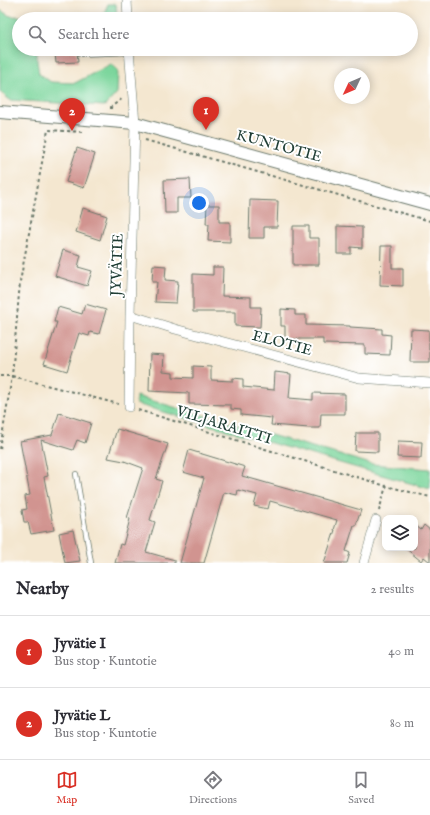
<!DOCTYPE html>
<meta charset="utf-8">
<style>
body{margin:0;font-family:"IM FELL English",serif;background:#f2f2f3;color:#2b2b33}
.controls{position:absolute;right:12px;bottom:12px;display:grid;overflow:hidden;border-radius:8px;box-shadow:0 2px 10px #0003}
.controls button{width:36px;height:36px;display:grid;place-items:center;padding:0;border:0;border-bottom:1px solid #e1e1e2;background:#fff;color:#2b2b33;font:20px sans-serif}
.compass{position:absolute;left:334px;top:68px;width:36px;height:36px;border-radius:50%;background:#fff;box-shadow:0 2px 10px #0003;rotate:226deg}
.you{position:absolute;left:199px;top:203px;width:14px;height:14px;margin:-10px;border:3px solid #fff;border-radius:50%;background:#1a73e8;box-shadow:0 0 0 6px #1a73e833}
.badge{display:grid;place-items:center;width:26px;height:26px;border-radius:50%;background:#d93025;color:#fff;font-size:13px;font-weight:700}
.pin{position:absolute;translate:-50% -33px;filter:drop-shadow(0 1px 2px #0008)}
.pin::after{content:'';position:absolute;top:21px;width:14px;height:12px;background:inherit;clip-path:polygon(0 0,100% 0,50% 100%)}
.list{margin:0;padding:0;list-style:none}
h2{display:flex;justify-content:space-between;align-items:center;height:52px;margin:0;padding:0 16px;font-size:17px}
h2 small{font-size:13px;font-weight:400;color:#7c7c81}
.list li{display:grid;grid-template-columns:26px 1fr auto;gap:12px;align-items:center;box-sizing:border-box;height:72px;padding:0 16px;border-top:1px solid #e1e1e2}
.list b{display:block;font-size:15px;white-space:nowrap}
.list p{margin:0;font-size:13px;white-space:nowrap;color:#7c7c81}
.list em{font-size:13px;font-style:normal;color:#7c7c81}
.icon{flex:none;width:22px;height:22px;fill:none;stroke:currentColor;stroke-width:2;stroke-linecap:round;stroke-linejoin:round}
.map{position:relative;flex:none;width:430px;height:563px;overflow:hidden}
.search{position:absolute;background:#fff;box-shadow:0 2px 10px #0003;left:12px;right:12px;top:12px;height:44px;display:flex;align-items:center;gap:10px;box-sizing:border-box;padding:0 14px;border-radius:22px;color:#7c7c81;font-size:15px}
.sheet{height:196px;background:#fff}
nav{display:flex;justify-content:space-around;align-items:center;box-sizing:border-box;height:56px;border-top:1px solid #e1e1e2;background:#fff;font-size:11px;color:#7c7c81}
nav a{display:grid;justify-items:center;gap:2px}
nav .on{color:#d93025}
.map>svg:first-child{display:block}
.green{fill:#7ad59b;stroke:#4c8968}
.building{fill:#d19490}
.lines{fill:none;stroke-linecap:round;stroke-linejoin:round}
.service-casing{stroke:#6a786b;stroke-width:6}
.minor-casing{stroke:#6a786b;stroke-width:10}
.tertiary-casing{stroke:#6a786b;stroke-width:14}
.path{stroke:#6a786b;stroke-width:2;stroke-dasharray:3 3;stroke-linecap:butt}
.service{stroke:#fff;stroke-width:4.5}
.minor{stroke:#fff;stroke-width:9}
.tertiary{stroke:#fff;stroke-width:12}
.labels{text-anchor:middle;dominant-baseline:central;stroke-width:4;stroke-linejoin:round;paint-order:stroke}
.street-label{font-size:15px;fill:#1f3d34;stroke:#fff}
</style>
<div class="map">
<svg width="430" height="563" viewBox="0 0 430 563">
<rect width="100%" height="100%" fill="#fff"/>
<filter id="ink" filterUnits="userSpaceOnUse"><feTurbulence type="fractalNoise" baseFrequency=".025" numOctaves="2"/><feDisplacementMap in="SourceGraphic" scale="8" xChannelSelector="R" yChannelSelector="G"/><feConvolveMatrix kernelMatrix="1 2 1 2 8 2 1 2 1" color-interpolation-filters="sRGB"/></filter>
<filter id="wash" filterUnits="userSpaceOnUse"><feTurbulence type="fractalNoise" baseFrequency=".012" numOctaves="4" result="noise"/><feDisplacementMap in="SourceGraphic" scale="16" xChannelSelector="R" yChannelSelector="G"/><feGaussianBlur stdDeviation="0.9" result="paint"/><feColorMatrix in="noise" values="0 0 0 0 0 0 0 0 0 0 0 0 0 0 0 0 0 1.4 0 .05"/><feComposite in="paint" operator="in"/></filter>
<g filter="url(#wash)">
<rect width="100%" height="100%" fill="#f4e7d0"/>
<path class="green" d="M108 4H116L117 19H97L104 13Z
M0 10 10 16 77 19H19V49H37V61L39 74 51 82 75 83 111 64 118 70 117 93 105 106 10 100 0 92Z
M136 396 371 464 430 469V489L136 404Z"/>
<g id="blocks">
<path class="building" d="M77 51 78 62 56 63 55 53Z
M77 148 95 154 84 188 66 182Z
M190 179 191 198H177V213H165L164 180Z
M250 200 278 201 277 227H264V238H249Z
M207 205H219V222H230V242L208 241 209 224H206Z
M83 208 107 216 100 240 76 232Z
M293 226H309V238H319V265H293Z
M337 226 362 227V248L351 247V254H337Z
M381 246H392V268H403V286L380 285Z
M63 250 81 255 78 267 92 271 87 286 55 276Z
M153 265 166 266 165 280 178 281 176 303 155 302 157 282H152Z
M213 267H223L222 296 251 297V307H261L260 327 235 326V312H193V274L213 275Z
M85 304 106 310 99 334 90 332 89 336 79 333 67 371 44 364 57 322H54L58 307 82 314Z
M281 309 295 310V315H306V325L350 326V327L382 329V334L391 335 390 355 365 354V345L323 344V339H285V326H281Z
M411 329 429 330V350H430V362H410Z
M150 354 164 355 163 371 173 372V377L193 378V366L211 367V380L233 381V378L243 379V387L274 390 275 372 291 374 289 398 313 400V393L345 394V414H321L320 428H309L271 425 272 418 241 415V410L231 409V405L189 404V393L149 391Z
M59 413 91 423 85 443 77 440 73 450 41 440 48 476 44 477 54 530 31 534 28 522H24L22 510 27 509 25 496 30 495 20 441 52 435Z
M117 429 168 444 156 479 162 481 150 520 155 522 146 552 175 560V563H115L120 544 123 545 130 519 127 518 143 468 124 461 108 458Z
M356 433H378V452L355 451Z
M398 441 422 442 421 458 397 457Z
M189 450 245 467 242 476 361 510 356 525H354L346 551 350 553 347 563H324L335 530H334L337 520 270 501 268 509 254 506 257 495 238 490 237 495 224 492 204 563H180L204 478 183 472Z
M415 525 421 530 424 525 430 530V562L424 557 421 561 405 548H415Z
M73 530 80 561 65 563 59 533Z"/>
</g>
</g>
<g filter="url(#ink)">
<use href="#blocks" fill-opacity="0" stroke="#6a786b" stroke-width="1"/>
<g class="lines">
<defs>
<path id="service" d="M81 54 130 52
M76 474 91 563"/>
<path id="minor" d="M127 0 128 19
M130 315 175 329 359 378 430 383
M129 407 130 315 135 123 129 49
M364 563 376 520"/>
<path id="tertiary" d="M0 112 135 123 430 204"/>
</defs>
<use href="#service" class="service-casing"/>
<use href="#minor" class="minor-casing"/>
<use href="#tertiary" class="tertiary-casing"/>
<path class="path" d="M111 109V107L123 98
M145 140 430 221
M0 376H12L118 404
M138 410 386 486 430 497
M0 449 12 376 20 282 48 130 84 132
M379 511 386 486"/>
<use href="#service" class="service"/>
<use href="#minor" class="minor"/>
<use href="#tertiary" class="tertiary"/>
</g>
</g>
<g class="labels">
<g class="street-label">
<text transform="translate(279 146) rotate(15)">KUNTOTIE</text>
<text transform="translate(117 265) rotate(-88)">JYVÄTIE</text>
<text transform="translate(282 343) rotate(15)">ELOTIE</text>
<text transform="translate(224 425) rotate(17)">VILJARAITTI</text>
</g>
</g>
</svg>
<div class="controls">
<button><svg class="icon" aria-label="layers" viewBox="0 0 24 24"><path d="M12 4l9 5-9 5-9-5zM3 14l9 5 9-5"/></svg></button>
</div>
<svg class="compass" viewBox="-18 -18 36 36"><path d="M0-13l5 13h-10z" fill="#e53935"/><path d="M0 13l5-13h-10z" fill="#7c7c81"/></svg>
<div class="you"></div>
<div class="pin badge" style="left:206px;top:130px">1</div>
<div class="pin badge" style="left:72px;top:131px">2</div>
<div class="search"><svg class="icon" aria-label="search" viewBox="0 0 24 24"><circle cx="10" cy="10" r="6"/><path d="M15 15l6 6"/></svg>Search here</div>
</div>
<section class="sheet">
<h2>Nearby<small>2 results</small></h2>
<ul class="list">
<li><span class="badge">1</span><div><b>Jyvätie I</b><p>Bus stop · Kuntotie</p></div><em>40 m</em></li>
<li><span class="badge">2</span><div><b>Jyvätie L</b><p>Bus stop · Kuntotie</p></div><em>80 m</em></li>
</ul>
</section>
<nav>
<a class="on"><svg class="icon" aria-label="map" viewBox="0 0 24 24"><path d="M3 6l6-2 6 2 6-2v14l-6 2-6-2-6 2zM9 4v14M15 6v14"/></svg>Map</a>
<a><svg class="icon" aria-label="directions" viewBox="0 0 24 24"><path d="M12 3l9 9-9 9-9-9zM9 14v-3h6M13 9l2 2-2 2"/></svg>Directions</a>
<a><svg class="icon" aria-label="saved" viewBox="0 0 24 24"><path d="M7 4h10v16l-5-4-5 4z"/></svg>Saved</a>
</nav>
